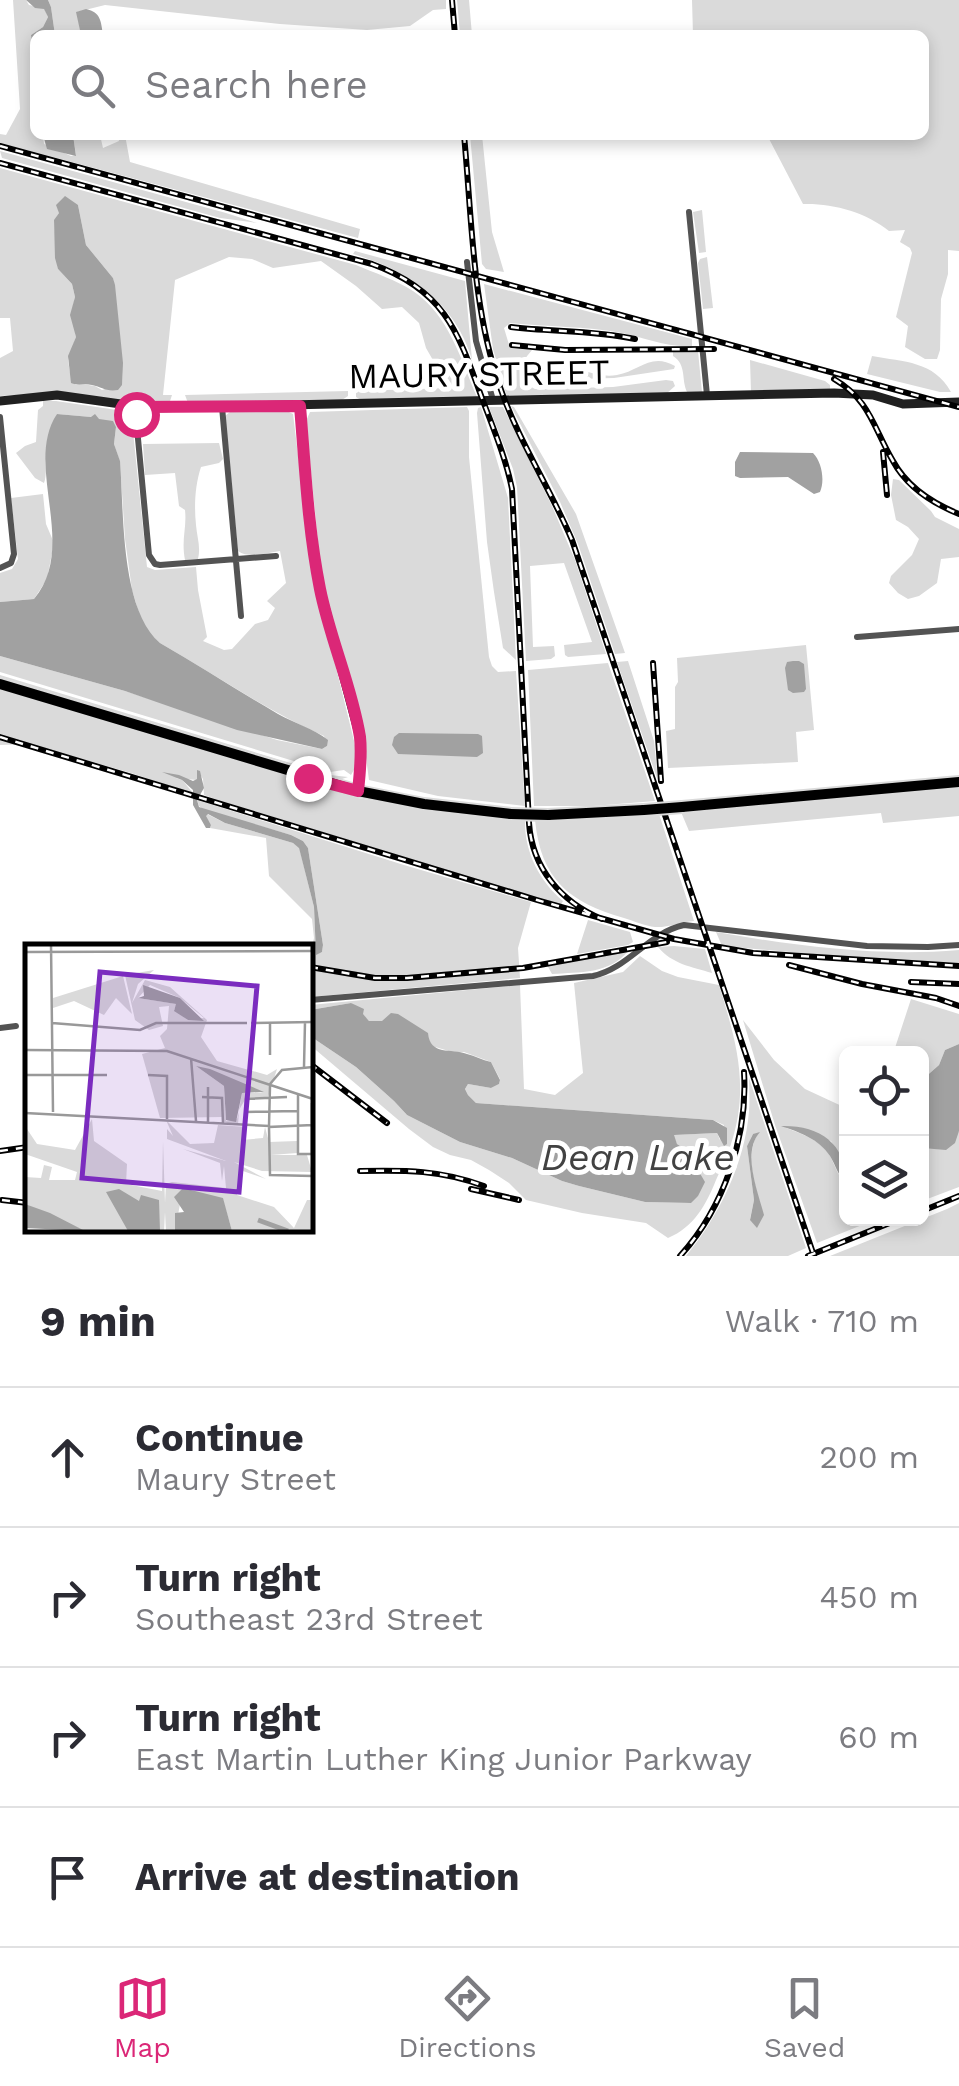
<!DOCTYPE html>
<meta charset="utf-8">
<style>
body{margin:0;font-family:"Work Sans",sans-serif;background:#f7f7f7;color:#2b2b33}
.controls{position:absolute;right:30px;bottom:30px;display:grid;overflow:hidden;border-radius:15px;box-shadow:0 5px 15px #0003}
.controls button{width:90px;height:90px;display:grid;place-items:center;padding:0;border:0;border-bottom:2px solid #e1e1e2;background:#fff;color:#2b2b33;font:50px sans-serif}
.stop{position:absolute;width:30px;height:30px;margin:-22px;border:8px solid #db2777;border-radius:50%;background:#fff}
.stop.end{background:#db2777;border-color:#fff;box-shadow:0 2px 10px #0008}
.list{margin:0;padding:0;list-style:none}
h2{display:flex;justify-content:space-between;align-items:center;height:130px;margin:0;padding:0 40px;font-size:42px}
h2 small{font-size:32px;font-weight:400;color:#7c7c81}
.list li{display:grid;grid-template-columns:65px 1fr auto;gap:30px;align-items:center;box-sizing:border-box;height:140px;padding:0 40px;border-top:2px solid #e1e1e2}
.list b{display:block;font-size:38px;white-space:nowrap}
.list p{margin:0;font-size:32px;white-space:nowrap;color:#7c7c81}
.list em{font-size:32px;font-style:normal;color:#7c7c81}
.icon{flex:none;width:55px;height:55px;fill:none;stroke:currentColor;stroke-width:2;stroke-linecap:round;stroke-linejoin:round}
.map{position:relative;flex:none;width:959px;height:1256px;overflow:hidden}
.search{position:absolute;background:#fff;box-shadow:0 5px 15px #0003;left:30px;right:30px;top:30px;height:110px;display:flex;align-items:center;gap:25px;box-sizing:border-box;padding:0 35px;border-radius:15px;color:#7c7c81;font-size:38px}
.sheet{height:690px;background:#fff}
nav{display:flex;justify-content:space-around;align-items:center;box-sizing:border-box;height:140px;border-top:2px solid #e1e1e2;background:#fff;font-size:28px;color:#7c7c81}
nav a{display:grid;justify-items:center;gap:5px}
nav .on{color:#db2777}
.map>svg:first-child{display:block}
.green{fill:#dadada;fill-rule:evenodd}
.water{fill:#a1a1a1}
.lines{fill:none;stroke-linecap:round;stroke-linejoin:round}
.primary-casing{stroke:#dbdbdb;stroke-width:14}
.street{stroke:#535353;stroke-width:6}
.secondary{stroke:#202020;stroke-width:9}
.primary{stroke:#000;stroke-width:10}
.rail-casing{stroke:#000;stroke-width:6}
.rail{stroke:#fff;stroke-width:2.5;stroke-dasharray:8;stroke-linecap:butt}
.primary-bridge-casing{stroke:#dbdbdb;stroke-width:14;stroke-linecap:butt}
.primary-bridge{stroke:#000;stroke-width:10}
.route{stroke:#db2777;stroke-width:12}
.labels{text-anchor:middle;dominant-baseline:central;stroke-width:10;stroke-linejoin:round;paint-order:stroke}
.street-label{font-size:35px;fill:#000;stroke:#fff}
.water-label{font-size:38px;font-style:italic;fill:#424242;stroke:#fff}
.inset-river{fill:none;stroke:#a1a1a1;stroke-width:5}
.inset-road{fill:none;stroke:#999;stroke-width:2.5}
.view{fill:#7b2cbf;fill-opacity:0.15;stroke:#7b2cbf;stroke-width:5}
.inset-edge{fill:none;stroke:#000;stroke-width:5}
</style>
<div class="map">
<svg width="959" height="1256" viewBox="0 0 959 1256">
<rect width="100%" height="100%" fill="#fff"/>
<path class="green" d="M13 0H26L29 5 44 8 48 17 43 27 31 35 35 70V135H43L44 144 71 156 76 155 73 135H100L103 148 119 141 118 135H125L130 162 360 229 358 238 0 143V134L6 135 20 109Z
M48 0H446V9L433 10 410 26 367 30 280 24 105 5 77 12 81 35H55L51 7Z
M457 0H469L472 35H460Z
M692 0H959V251L948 250V274L941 299 940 350 937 359H925L905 347 908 326 896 317 912 253 910 248 900 242 905 230 889 231C866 212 832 203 803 204L767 135H924V35H693Z
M470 135H482L492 232 504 272 486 269 482 264Z
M0 151 226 213 257 223 220 218 2 158Z
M0 168 356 265C375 273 396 280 413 291 449 315 461 360 477 397L361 400 356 397V391L449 388 426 348 419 323 402 307 382 309 356 286 321 261 273 268 252 259 229 257 175 280 163 395H172L169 404 135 403 64 392 0 396V358L13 351 10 318H0ZM78 205 86 245 113 278C116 292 115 305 117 319 120 342 123 361 122 384L102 390 95 386 82 384 70 373 68 360 76 337 72 311 75 297 72 284 58 269 54 221 59 213Z
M702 210 706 252 699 253 693 212Z
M355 251 465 281 472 360C456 303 408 270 353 254Z
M707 257 713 308 703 309 698 263 700 259Z
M484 284 692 339V346C668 348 646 338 622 333 585 326 547 327 510 323L504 328 510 348 532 350C519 365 513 378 535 389L613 387 666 380 673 381 675 386 666 394 507 397 493 349Z
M673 351H698L702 392H687C681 379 687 365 673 356Z
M872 356C904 362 934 361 951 392H940L867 374Z
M750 360 825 381 830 385V390L751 392Z
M566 361 571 363 569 368 579 374 582 370C594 374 605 377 617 375 639 371 651 352 675 366L674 369 614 378 539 380 530 376V368L536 362Z
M348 391V396L342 400 188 403 185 395Z
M43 401H56L131 412 147 567 155 570 196 567 198 590 207 637 203 641 224 650 232 649 255 624 268 620 275 608 267 601 286 583 280 551C267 553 249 559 238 551L225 416 230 412 287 411 293 414 312 569 355 745V768L351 775 344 770 330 772 0 672V656L125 691 277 740 322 749 327 746 324 736C266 711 215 674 160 643L149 634 142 623 132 590 125 539 120 462 114 444 116 427 91 417 57 414C53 429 48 443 46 458 45 468 47 474 44 483L35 478 16 453 25 446 36 442 38 410 43 406Z
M511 406 514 407 576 514 625 653 615 654 578 544 560 502Z
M467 407 469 411V457L489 657 492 666 498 672 516 671 525 806 438 796 369 780 360 713 326 598 320 562 306 421 310 412Z
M481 407 508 498 516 660 503 648 494 592 487 542 477 413 478 408Z
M489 407H503L552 506 575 560 606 654 568 657 565 655 564 645 592 642 564 563 530 566 533 647 554 646 555 656 551 659 526 661 517 487 513 469Z
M219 443 223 459 219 463 201 467C195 485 194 506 196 525 197 537 201 547 198 559L185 560C181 539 187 528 185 510L179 506 175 473 145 475 143 444Z
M893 479 899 480 931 511 935 517 959 529V557L941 559 937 583 919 596 908 599 898 593 889 583 891 576 912 555 919 539 908 527 896 520 891 495Z
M43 494 46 524 54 543 47 579 34 599 0 602V573L12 569 18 559 11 498Z
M806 645 814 730 796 732 798 762 668 768 666 731 675 729V687L678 682 677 658Z
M628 661 654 741 658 781 617 662Z
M608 663 655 801 593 806H534L528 670Z
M0 675 330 775 348 777 339 780 0 677Z
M0 687 358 798 435 811 525 819C524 851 539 881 563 901L561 905 218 800 204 795 203 779 198 771 197 780 176 778 182 780 194 794 131 773 30 744 0 745Z
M959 787V816L883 823 881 813 689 831 681 812Z
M197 800 404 865 531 902 518 948 520 978 310 997V956L314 938 312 919 269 876 266 838 210 828 211 825 205 816 207 814 225 823 293 843 299 847 314 907 316 954 322 952 323 945 308 848 303 841 291 835 204 810 199 806Z
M659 814 694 921C682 922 666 928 655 927 645 926 634 921 624 918 569 902 541 880 535 820L587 819Z
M588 920 630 932 633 942 628 945 577 954Z
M716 932C796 946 878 957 959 950V963L882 960 722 946Z
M674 946 705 949 712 973C692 967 672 964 658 947Z
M628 951C610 974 580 972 552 974L547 965Z
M640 956 662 971 678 977 719 985C736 1040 750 1087 731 1144 727 1157 721 1168 716 1180 706 1205 694 1227 668 1238L646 1223 582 1213 526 1200 509 1183 489 1170 471 1160 450 1155 433 1147 409 1129 310 1045V1036L356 1067 394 1101 407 1115 460 1142 512 1158 562 1181 579 1186 645 1202 691 1203 698 1170 687 1160 691 1159 689 1151 677 1144 673 1135 717 1133 720 1140 724 1125 713 1120 476 1103 468 1095 465 1089 468 1084 491 1088 499 1084 500 1079 491 1062 464 1052H452L432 1046 428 1040 383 1021H369L351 1003 310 1010V1005L520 985 524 1089 555 1095 583 1073 574 983 623 972Z
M911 999 959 1014V1044L945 1050 939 1065 922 1080V1054H893Z
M743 1020 774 1060 805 1089 846 1108V1167L831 1141 784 1127C801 1134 819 1139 829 1154 835 1165 837 1175 846 1184V1218L877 1219 817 1243 775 1125Z
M749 1078 806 1248 788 1256H686C719 1216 745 1163 749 1111 750 1100 749 1089 749 1078ZM753 1134 757 1135C744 1159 757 1190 763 1215L757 1227 750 1219 754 1200 747 1146Z
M959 1131V1187L922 1201V1148L946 1149Z
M959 1203V1256H830L947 1209Z"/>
<path class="water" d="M26 0H48L51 7 55 35H35V70L31 35 43 27 48 17 44 9 35 8Z
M86 9C101 12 101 22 103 35H81L76 12Z
M43 135H73L76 156 47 149Z
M65 196 78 205 86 245 113 278 115 285 123 363 122 385 118 390C106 392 102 387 92 385 84 383 79 386 71 383L68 356 76 337 70 315 75 297 72 284 58 269 55 258 54 220 59 213 56 205Z
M57 414 91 417 95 414 99 419 113 421 116 427 114 444 120 461C124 512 120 609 160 643 200 666 238 691 278 714 294 723 314 729 328 740L327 746 322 749 237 730 125 691 0 656V602L34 599C79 546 23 465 57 414Z
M740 452 813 453C822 462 825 481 820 492L814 494 788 477 740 478 735 476V462Z
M793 661H799L804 664 806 689 804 692 793 693 788 690 785 668 787 662Z
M399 733 478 734 482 736 483 753 477 757 398 754 392 745 394 737Z
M197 770 200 771 204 788 197 800 199 807 291 835 303 841 308 848 323 945 322 952 316 955 314 907 299 848 293 843 225 823 208 814 206 816 211 825 210 828H206L193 805V790L182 780 162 772 179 775 193 781 197 779Z
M351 1003 364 1009 363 1014 369 1021H382L391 1013 398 1014 428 1033C430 1056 451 1048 467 1054 475 1056 482 1060 491 1062L500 1080 499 1084 491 1088 468 1084 465 1089 468 1095 476 1103 713 1120 727 1128V1144L724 1146 717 1133 674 1135 677 1144 701 1159V1162L691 1159 688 1160 698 1170 705 1182 698 1196 691 1203 645 1202 579 1186 562 1181 512 1158 460 1142 407 1115 394 1101 356 1067 310 1036V1010Z
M959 1044V1131L955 1143 946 1150 922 1148V1080L939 1065 945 1050Z
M781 1126C819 1125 847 1143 846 1184 838 1175 836 1166 830 1156 819 1139 799 1132 781 1126Z
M760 1132C742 1152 757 1189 764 1215L757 1228 750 1220 754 1200 747 1146 753 1134Z"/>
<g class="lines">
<defs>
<path id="primary" d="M0 684 358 791 424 804 511 814
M682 807 959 782
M548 815 644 810"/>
</defs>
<use href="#primary" class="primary-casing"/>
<path class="street" d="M689 212 707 395
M467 262 476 341 493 400
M135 407 149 555 155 564 160 565 276 556
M222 407 241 616
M0 417 14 554 11 563 0 568
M857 637 959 629
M310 1000 593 976C629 968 648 933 684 925L867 946 928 947 959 945
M0 1028 16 1026"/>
<path class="secondary" d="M0 401 57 395 149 408 834 393 873 395 903 404 959 402
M299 405 313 547 320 588 360 738 361 760 358 791"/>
<use href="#primary" class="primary"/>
<defs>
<path id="rail" d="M452 0 455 35
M464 135C472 219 472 307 500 387 518 440 550 488 572 540L814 1256
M0 146 959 407
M0 163 372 264C446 291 458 332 483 401 494 430 506 459 512 489L529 823C532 868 561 902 602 919
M511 327C552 332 594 330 635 339
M512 345 565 350 714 349
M834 379C870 400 873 427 893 461 907 487 932 503 959 514
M883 452 887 495
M653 663 661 781
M0 737 537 900 674 939 753 953 959 966
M789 965 862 984 936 998 959 1006
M310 967 375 978H407L523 968 667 942
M911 982 959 984
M310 1064 387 1123
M0 1151 28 1147
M360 1171C406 1170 441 1170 484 1186
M471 1189 519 1200
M2 1200 28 1203
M922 1211 959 1196
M680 1256C724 1208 748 1136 744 1072
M808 1256 902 1218"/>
</defs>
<use href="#rail" class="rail-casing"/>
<use href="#rail" class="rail"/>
<defs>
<path id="primary-bridge" d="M644 810 682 807
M511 814 548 815"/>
</defs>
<use href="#primary-bridge" class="primary-bridge-casing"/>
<use href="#primary-bridge" class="primary-bridge"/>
</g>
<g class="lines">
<path class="route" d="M136 414 135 407 300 406C305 466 308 529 320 589 330 639 352 687 360 737 362 755 360 773 358 791L308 778"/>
</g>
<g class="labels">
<g class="street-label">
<text transform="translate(479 374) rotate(-1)">MAURY STREET</text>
</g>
<g class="water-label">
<text x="638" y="1157">Dean Lake</text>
</g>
</g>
<g transform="translate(25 944)">
<rect width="288" height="288" fill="#fff"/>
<path d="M129 26 113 40 107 59 120 36 145 43 182 76 176 93 192 117 242 131 252 125 243 153 221 154 214 166 217 149H238L171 122 199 142 201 177 212 175 214 168 213 181 198 178 197 173 135 174 117 110 140 104 135 92 142 85 144 62 134 63 138 82 124 86 110 76 100 31ZM125 41 155 54 179 74 163 76 149 66 152 60 113 54ZM98 32 107 70 91 54 79 71 49 57 28 64V54ZM67 175 69 197 102 220 101 240 137 247 138 197 140 259 141 240 147 238 201 244 199 222 197 237 195 219 158 205 201 217 142 195V185L148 192 141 176 165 200 189 199 193 181 221 183 217 196 238 194 240 183 244 198 272 197V209L246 211H282L287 228 237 227 209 218 241 235 215 226 212 251 249 263 269 284 282 256H287V287H207L198 256 158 244 150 287H141L140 268 139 287H60L0 260V233L16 234 19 221 27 223 24 236H50L52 228 0 210V182L12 200 50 206Z" fill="#dadada" fill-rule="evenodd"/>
<path d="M118 41 155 54 179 77 163 76 149 67 151 60 113 54 119 52ZM171 122 185 125 239 148 217 149 211 178 201 176 199 142ZM158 244 198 254 207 287H150V269L159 268 149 253ZM94 245 114 257 116 251 134 256 135 287H103L81 248ZM0 260 25 269 60 287 0 284Z" fill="#a1a1a1"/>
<path class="inset-river" d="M233 276 263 287"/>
<path class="inset-road" d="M26 0 28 168M0 8 288 7M27 79 115 86 131 79H222M226 79 288 78M0 106 142 107 288 155M245 111V79M166 114 171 177M279 123 280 78M0 131H82M123 131 142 132V175M245 140 257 126 288 123M183 143V178M273 151V210H288M177 153 197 154 198 179M287 159V210M220 168 273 167M0 169 244 182 245 142M220 181 221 155 262 153M288 181 244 183 245 231 288 232"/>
<path class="view" d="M75 28 232 42 214 248 57 234Z"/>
<rect width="288" height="288" class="inset-edge"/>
</g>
</svg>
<div class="controls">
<button><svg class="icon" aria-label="locate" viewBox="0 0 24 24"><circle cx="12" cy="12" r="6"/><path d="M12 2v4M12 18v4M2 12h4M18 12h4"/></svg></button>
<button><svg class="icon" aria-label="layers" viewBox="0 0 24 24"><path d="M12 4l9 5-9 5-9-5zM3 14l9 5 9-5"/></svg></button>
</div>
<div class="stop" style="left:136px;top:414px"></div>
<div class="stop end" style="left:308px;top:778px"></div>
<div class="search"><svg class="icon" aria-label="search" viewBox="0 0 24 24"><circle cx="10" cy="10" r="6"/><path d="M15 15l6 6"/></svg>Search here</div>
</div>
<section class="sheet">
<h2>9 min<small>Walk · 710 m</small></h2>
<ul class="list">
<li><svg class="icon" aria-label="ahead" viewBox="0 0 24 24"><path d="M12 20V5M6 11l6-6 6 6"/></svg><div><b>Continue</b><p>Maury Street</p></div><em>200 m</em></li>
<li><svg class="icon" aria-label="right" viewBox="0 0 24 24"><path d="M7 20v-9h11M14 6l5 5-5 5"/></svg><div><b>Turn right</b><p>Southeast 23rd Street</p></div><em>450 m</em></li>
<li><svg class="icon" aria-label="right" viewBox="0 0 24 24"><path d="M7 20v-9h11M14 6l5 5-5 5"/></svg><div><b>Turn right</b><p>East Martin Luther King Junior Parkway</p></div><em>60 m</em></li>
<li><svg class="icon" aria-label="arrive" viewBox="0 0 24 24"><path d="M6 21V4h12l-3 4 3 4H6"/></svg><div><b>Arrive at destination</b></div></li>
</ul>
</section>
<nav>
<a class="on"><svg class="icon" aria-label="map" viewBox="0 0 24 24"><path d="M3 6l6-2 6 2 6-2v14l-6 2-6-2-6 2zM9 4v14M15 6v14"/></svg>Map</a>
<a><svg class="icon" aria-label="directions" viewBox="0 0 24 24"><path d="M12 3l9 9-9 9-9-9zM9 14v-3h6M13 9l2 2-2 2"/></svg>Directions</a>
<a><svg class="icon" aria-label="saved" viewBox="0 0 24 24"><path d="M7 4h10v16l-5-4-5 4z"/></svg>Saved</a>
</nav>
